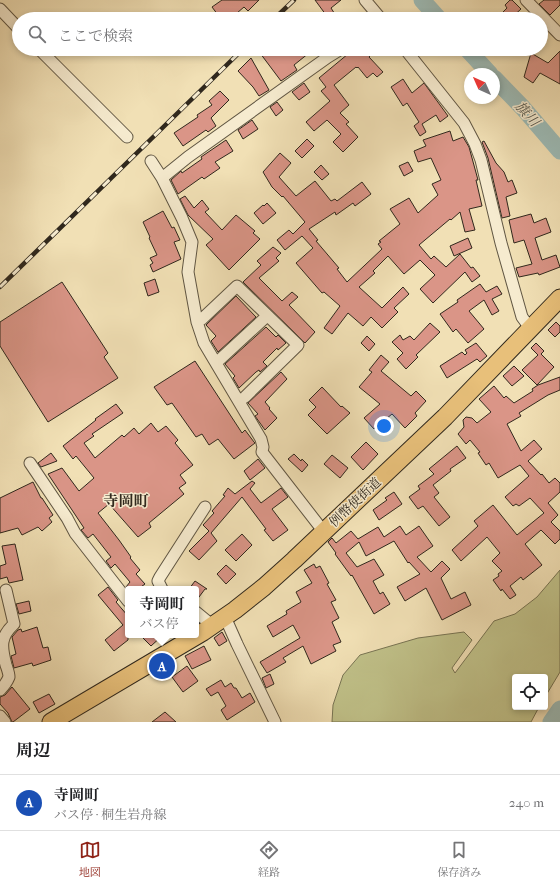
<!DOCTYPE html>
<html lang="ja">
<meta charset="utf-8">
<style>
body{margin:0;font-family:"IM FELL French Canon","Noto Serif JP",serif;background:#f6f6f6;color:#202124}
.controls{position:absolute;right:12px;bottom:12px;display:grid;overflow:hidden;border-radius:4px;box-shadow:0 2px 6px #0003}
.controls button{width:36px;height:36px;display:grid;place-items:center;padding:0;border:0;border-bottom:1px solid #e0e0e0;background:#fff;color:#202124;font:20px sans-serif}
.compass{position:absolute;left:464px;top:68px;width:36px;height:36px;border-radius:50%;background:#fff;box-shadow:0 2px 6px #0003;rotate:315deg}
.you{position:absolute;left:384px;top:426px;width:14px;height:14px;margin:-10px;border:3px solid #fff;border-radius:50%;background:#1a73e8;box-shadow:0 0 0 6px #1a73e833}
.badge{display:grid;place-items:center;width:26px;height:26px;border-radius:50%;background:#8f2418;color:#fff;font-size:13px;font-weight:700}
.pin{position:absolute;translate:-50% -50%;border:2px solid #fff;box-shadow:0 1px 4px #0006}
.popup{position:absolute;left:125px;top:586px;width:74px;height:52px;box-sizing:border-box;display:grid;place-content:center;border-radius:4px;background:#fff;filter:drop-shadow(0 1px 3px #0005);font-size:13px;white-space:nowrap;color:#757577}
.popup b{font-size:15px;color:#202124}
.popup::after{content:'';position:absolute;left:50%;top:100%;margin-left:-8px;border:8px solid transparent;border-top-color:#fff}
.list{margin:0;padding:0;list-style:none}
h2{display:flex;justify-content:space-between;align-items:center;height:52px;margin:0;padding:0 16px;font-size:17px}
h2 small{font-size:13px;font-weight:400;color:#757577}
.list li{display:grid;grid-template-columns:26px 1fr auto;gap:12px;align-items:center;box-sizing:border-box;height:56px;padding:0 16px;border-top:1px solid #e0e0e0}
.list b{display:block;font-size:15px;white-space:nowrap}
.list p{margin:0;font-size:13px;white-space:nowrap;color:#757577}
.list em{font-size:13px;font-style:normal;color:#757577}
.icon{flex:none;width:22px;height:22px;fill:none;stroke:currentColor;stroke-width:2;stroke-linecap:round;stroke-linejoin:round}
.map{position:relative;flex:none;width:560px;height:722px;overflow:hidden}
.search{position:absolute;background:#fff;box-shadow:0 2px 6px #0003;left:12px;right:12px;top:12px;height:44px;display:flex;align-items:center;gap:10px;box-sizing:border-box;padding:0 14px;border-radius:22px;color:#757577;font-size:15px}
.sheet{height:108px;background:#fff}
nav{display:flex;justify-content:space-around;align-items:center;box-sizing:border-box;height:56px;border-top:1px solid #e0e0e0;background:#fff;font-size:11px;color:#757577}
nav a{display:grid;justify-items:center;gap:2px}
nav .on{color:#8f2418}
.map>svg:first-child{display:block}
.green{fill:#c0c189;stroke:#787453}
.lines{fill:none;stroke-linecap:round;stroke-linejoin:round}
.river{stroke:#9dbbb6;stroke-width:17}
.building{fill:#da9587;stroke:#30281d}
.street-casing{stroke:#605643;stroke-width:13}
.primary-casing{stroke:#30281d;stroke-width:19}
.street{stroke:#f6ebcf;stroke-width:11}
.primary{stroke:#e8c07a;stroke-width:17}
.rail-casing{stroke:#30281d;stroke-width:4.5}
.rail{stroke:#f6ebcf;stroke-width:3;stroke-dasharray:9;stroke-linecap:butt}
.labels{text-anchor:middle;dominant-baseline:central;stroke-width:3;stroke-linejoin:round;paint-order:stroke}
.street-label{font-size:13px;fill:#30281d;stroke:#f6ebcf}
.water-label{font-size:14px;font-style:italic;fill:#51544b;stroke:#f6ebcf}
.quarter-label{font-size:15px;font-weight:bold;fill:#30281d;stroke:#f6ebcf}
</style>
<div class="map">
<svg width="560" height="722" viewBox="0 0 560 722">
<rect width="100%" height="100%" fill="#f1e0b5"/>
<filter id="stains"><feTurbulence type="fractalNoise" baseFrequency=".005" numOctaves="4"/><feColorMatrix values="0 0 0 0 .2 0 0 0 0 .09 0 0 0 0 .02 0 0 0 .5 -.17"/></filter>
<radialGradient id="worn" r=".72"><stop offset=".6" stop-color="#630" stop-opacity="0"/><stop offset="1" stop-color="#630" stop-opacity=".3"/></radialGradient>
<path class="green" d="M560 570V672L545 697V677H515V707H539L531 722H332L333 705 343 675 360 655 418 638 464 632 472 640 452 668 455 673 494 621 515 614 537 597Z"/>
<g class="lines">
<path class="river" d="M422 0 439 19
M467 49 490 74
M494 78 523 108 560 151
M551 722 560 709"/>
</g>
<path class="building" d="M222 0H259L248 11 244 7 230 19H221L212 7Z
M315 0H341L331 8 338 19H329Z
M510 0H512L521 9 510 19 503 12 507 8 505 5Z
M544 0H560V5L550 15 539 4Z
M257 49H314L294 65 297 70 281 81Z
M354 49H377L369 57 383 72 377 77 373 73 367 78 358 67 357 68 356 67 334 85 349 105 340 113 349 122 346 124 358 137 343 152 333 142 341 134 327 120 314 131 306 122 330 101 321 91 326 87 319 78Z
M560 51V84L540 73 533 83 524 77 531 53 548 63Z
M251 58 269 90 259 96 253 87 238 71Z
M403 79 412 93 424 83 448 116 440 122 436 115 422 124 426 132 420 136 414 126 419 122 407 103 403 106 391 87Z
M304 83 310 92 299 100 292 92Z
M220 91 229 100 211 118 216 126 208 132 206 130 183 146 174 133 198 117 197 115 212 105 209 101Z
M277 102 283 110 276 116 270 107Z
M252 120 258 129 243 139 238 130Z
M450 131 453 141 463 137 469 147 478 180H476L482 206 469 209 475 230 465 232 460 212 451 220 450 219 419 245 431 259 434 256 446 267 460 254 471 268 473 267 480 276 472 282 465 272 433 303 420 289 435 275 420 260 404 274 388 256 373 271 375 273 359 287 382 308 403 287 409 294 394 308 398 312 382 328 371 317 363 326 348 313 332 334 324 328 340 306 324 292 322 293 296 263 313 248 302 236 285 250 277 240 289 230 293 234 305 222 283 196 282 197 272 187 263 172 280 153 291 163 279 177 296 196 315 181 331 201 335 199 337 201 362 182 371 194 355 206 353 203 336 215 335 212 309 229 318 240 316 241 339 268 337 269 347 282 382 249 378 244 381 242 379 241 400 224 390 209 409 198 418 213 438 195 432 184 441 180 431 158 418 162 414 151 426 146 423 140Z
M307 139 314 146 302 158 295 151Z
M226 140 233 151 215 162 220 168 204 179 202 177 178 194 171 180 181 171 182 173 202 159 201 157Z
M484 141 496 163 504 172 508 182 512 180 517 193 506 197 510 216 502 218 488 158 482 142Z
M408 162 413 171 404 176 399 166Z
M321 165 329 174 322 180 314 172Z
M185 196 194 208 202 200 209 209 205 212 222 230 236 215 255 231 253 233 260 239 229 270 206 245 213 239 188 215 180 199Z
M267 203 276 213 263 224 254 213 263 205 264 206Z
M163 211 172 228 174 227 180 240 174 242 181 259 153 272 150 265 153 263 150 258 157 255 149 238 150 237 143 222Z
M531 214 534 223 546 218 551 232 535 238 542 260 556 255 560 267 539 275 538 273 519 277 516 268 532 264 524 240 514 243 509 220Z
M468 238 472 248 454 256 450 246Z
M273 247 281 253 276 258 279 261 259 278 282 301 292 292 298 297 289 305 315 332 305 343 243 282 261 265 257 261Z
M155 279 159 292 148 296 144 283Z
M62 282 108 353 104 357 118 378 48 422 0 346V322Z
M480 284 486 292 497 286 502 294 492 299 499 311 492 315 484 300 469 311 484 329 468 343 456 329 453 332 440 314 458 302 457 300Z
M236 296 256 317 218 352 211 341 216 336 206 325Z
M556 322 560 326V332L555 337 548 330Z
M430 323 440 332 416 355 418 357 406 369 397 359 403 353 392 342 400 335 403 340 410 336 414 340Z
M266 327 276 337 278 335 286 343 278 350 277 348 263 362 267 366 260 372 259 370 256 372 239 388 233 378 235 376 225 364Z
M367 336 375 344 369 351 361 343Z
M476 343 487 356 480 362 477 359 447 378 440 366 462 352 465 355 467 353 465 350Z
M536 343 544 351 541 354 554 367 537 385 522 370 538 355 531 348Z
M381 355 389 362 381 371 411 396 416 391 426 401 415 413 417 416 405 428 392 414 374 429 364 418 380 404 359 387 372 372 369 370Z
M195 361 242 433 245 430 254 442 255 443 234 459 218 439 209 445 202 434 196 437 172 403 167 405 154 387Z
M514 366 524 376 512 386 503 376Z
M281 372 287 379 265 402 270 408 269 409 277 418 265 430 255 416 258 414 248 403Z
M560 377V390L548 395 519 413 521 416 507 424 521 451 534 440 542 449 528 461 541 475 542 474 549 483 555 478 560 483V492L548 503 558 515 551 522 560 531V539L555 544 541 530 525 544 542 565 523 580 521 577 510 586 516 595 510 599 502 589 501 591 493 580 499 576 498 574 502 571 492 561 500 553 487 537 461 561 452 550 478 526 474 521 493 505 517 535 544 513 530 498 519 506 516 504 513 506 505 497 529 476 520 465 498 478 489 463 486 465 478 453 480 452 470 440 466 444 458 434 464 427 463 420 466 417 472 418 477 423 491 412 479 399 494 386 504 398 506 396 514 403 533 391 532 389 538 385Z
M322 387 341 407 342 406 350 413 327 434 308 415 316 407 309 400Z
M116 404 123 413 92 434 94 436 84 443 95 458 122 435 124 437 134 428 139 434 151 423 158 432 166 426 178 440 175 443 193 465 180 475 186 483 179 488 184 494 149 523 151 527 138 537 109 504 98 513 119 540 131 557 130 558 140 570 136 574 145 584 138 589H128L126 587 130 582 115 564 111 568 106 561 111 557 93 534 88 538 81 530 84 528 48 474 62 468 79 491 94 478 76 456 73 459 63 446 96 420 95 419Z
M366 442 378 454 363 470 351 457Z
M457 446 466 458 450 469 451 471 433 485 439 493 434 497 450 517 439 526 423 506 418 509 409 497 420 489 418 486 434 474 429 469Z
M51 453 57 461 41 467 38 463Z
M294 454 301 461 302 459 308 465 302 472 288 459Z
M332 455 348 468 340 478 324 464Z
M258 459 265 468 250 480 244 471Z
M252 481 255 483 250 489 261 503 281 488 288 497 272 509 288 530 273 541 264 530 266 529 242 497 211 533 217 541 199 560 189 551 209 531 203 525 214 513 212 511 225 496 223 495 228 488 235 494Z
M33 482 41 498H42L53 515 49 518 52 522 42 531 38 527 22 535 18 528 0 533V498Z
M394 492 402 504 379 520 373 510 387 500 385 498Z
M400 526 406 535 419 526 433 546 417 557 431 572 442 561 450 569 441 578 451 599 465 592 471 605 442 620 426 588 405 601 397 587 420 574 409 562 408 563 394 541 366 556 359 542 346 553 357 567 374 559 384 575 373 581 380 594 383 592 390 604 374 614 352 575 351 576 335 554 336 553 328 542 332 538 336 543 351 531 358 539 378 527 384 537Z
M242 534 252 545 236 561 225 550Z
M15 544 23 580 9 583 7 577 0 579V566L6 564 2 546Z
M314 564 316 568 320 566 329 583 327 584 336 600 331 602 339 618 332 622 341 642 333 645 336 651 311 664 303 646 283 658 286 662 267 673 260 662 300 638 293 625 273 637 267 626 287 614 286 611 301 602 296 592 312 583 304 570Z
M226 565 236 574 226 584 217 574Z
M195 581 207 589H205L196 601V589H189Z
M108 587 118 600 116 602 128 616V640L114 651 105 640 123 625 98 595Z
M29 601 31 611 19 614 16 604Z
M37 627 43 648 48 647 51 660 33 666 32 663 14 668 11 656 16 654 12 637 18 630 21 629 22 632Z
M222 632 227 641 219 646 214 638Z
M140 635H163L151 646Z
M204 646 211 660 192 669 185 656Z
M187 666 198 681 183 692 172 677Z
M270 674 274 684 266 688 262 678Z
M221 680 225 687 231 683 234 688H236L242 698 250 693 255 702 227 720 221 710 226 706 218 692 211 696 206 689Z
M12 687 30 709 13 722H12L8 713 0 704V697L5 695Z
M49 694 55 704 39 713 33 702Z
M165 712 176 722H152Z"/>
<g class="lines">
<defs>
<path id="street" d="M365 0 381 19
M526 0 560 35
M0 9 19 29
M39 49 127 137
M405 49 464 123 475 144 481 160 501 243 522 317 530 328
M151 161 162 178 182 218 192 242 188 272 197 322 204 343 261 439 263 447 262 452 324 532
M162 178 188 157 328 57 341 49
M197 322 202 319 237 286 298 345 245 397 239 401
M216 363 267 316
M30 463 67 518 75 533 128 601
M162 589 158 581 160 577 205 507
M196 612 213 626
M225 617 237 644 275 722
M0 690C4 686 7 682 9 677 9 673 7 668 6 665 1 646 0 637 14 624L6 590
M0 716 5 722"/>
<path id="primary" d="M51 722 203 632 235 610 264 587 294 560 445 417 560 298"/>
</defs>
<use href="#street" class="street-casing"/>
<use href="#primary" class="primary-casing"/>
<use href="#street" class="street"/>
<use href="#primary" class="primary"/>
<defs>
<path id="rail" d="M274 19 294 0
M0 287 243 49"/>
</defs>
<use href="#rail" class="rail-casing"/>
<use href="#rail" class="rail"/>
</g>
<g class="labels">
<g class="street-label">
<text transform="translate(355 502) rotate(-43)">例幣使街道</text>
</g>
<g class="water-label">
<text transform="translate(527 114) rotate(48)">旗川</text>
</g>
<g class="quarter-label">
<text x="126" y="501">寺岡町</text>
</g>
</g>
<rect width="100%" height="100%" filter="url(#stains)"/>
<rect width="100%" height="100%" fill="url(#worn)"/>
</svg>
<div class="controls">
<button><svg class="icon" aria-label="locate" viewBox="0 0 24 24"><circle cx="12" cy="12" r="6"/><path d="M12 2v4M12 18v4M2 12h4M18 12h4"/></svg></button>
</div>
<svg class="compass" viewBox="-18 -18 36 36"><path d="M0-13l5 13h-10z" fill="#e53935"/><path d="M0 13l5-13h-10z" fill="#757577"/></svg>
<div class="you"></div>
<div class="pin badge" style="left:162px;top:666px;background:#1a4fb4">A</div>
<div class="popup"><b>寺岡町</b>バス停</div>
<div class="search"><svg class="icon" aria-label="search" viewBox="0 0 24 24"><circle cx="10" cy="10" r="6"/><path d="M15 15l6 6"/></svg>ここで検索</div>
</div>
<section class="sheet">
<h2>周辺<small></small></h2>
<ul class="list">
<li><span class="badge" style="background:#1a4fb4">A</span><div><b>寺岡町</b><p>バス停 · 桐生岩舟線</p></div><em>240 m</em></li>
</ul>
</section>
<nav>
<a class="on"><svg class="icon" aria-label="map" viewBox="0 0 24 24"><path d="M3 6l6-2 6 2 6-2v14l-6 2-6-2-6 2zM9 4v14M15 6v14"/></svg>地図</a>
<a><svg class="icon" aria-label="directions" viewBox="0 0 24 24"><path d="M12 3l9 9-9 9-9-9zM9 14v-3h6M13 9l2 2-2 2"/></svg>経路</a>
<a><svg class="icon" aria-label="saved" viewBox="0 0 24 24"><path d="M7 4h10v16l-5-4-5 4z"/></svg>保存済み</a>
</nav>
